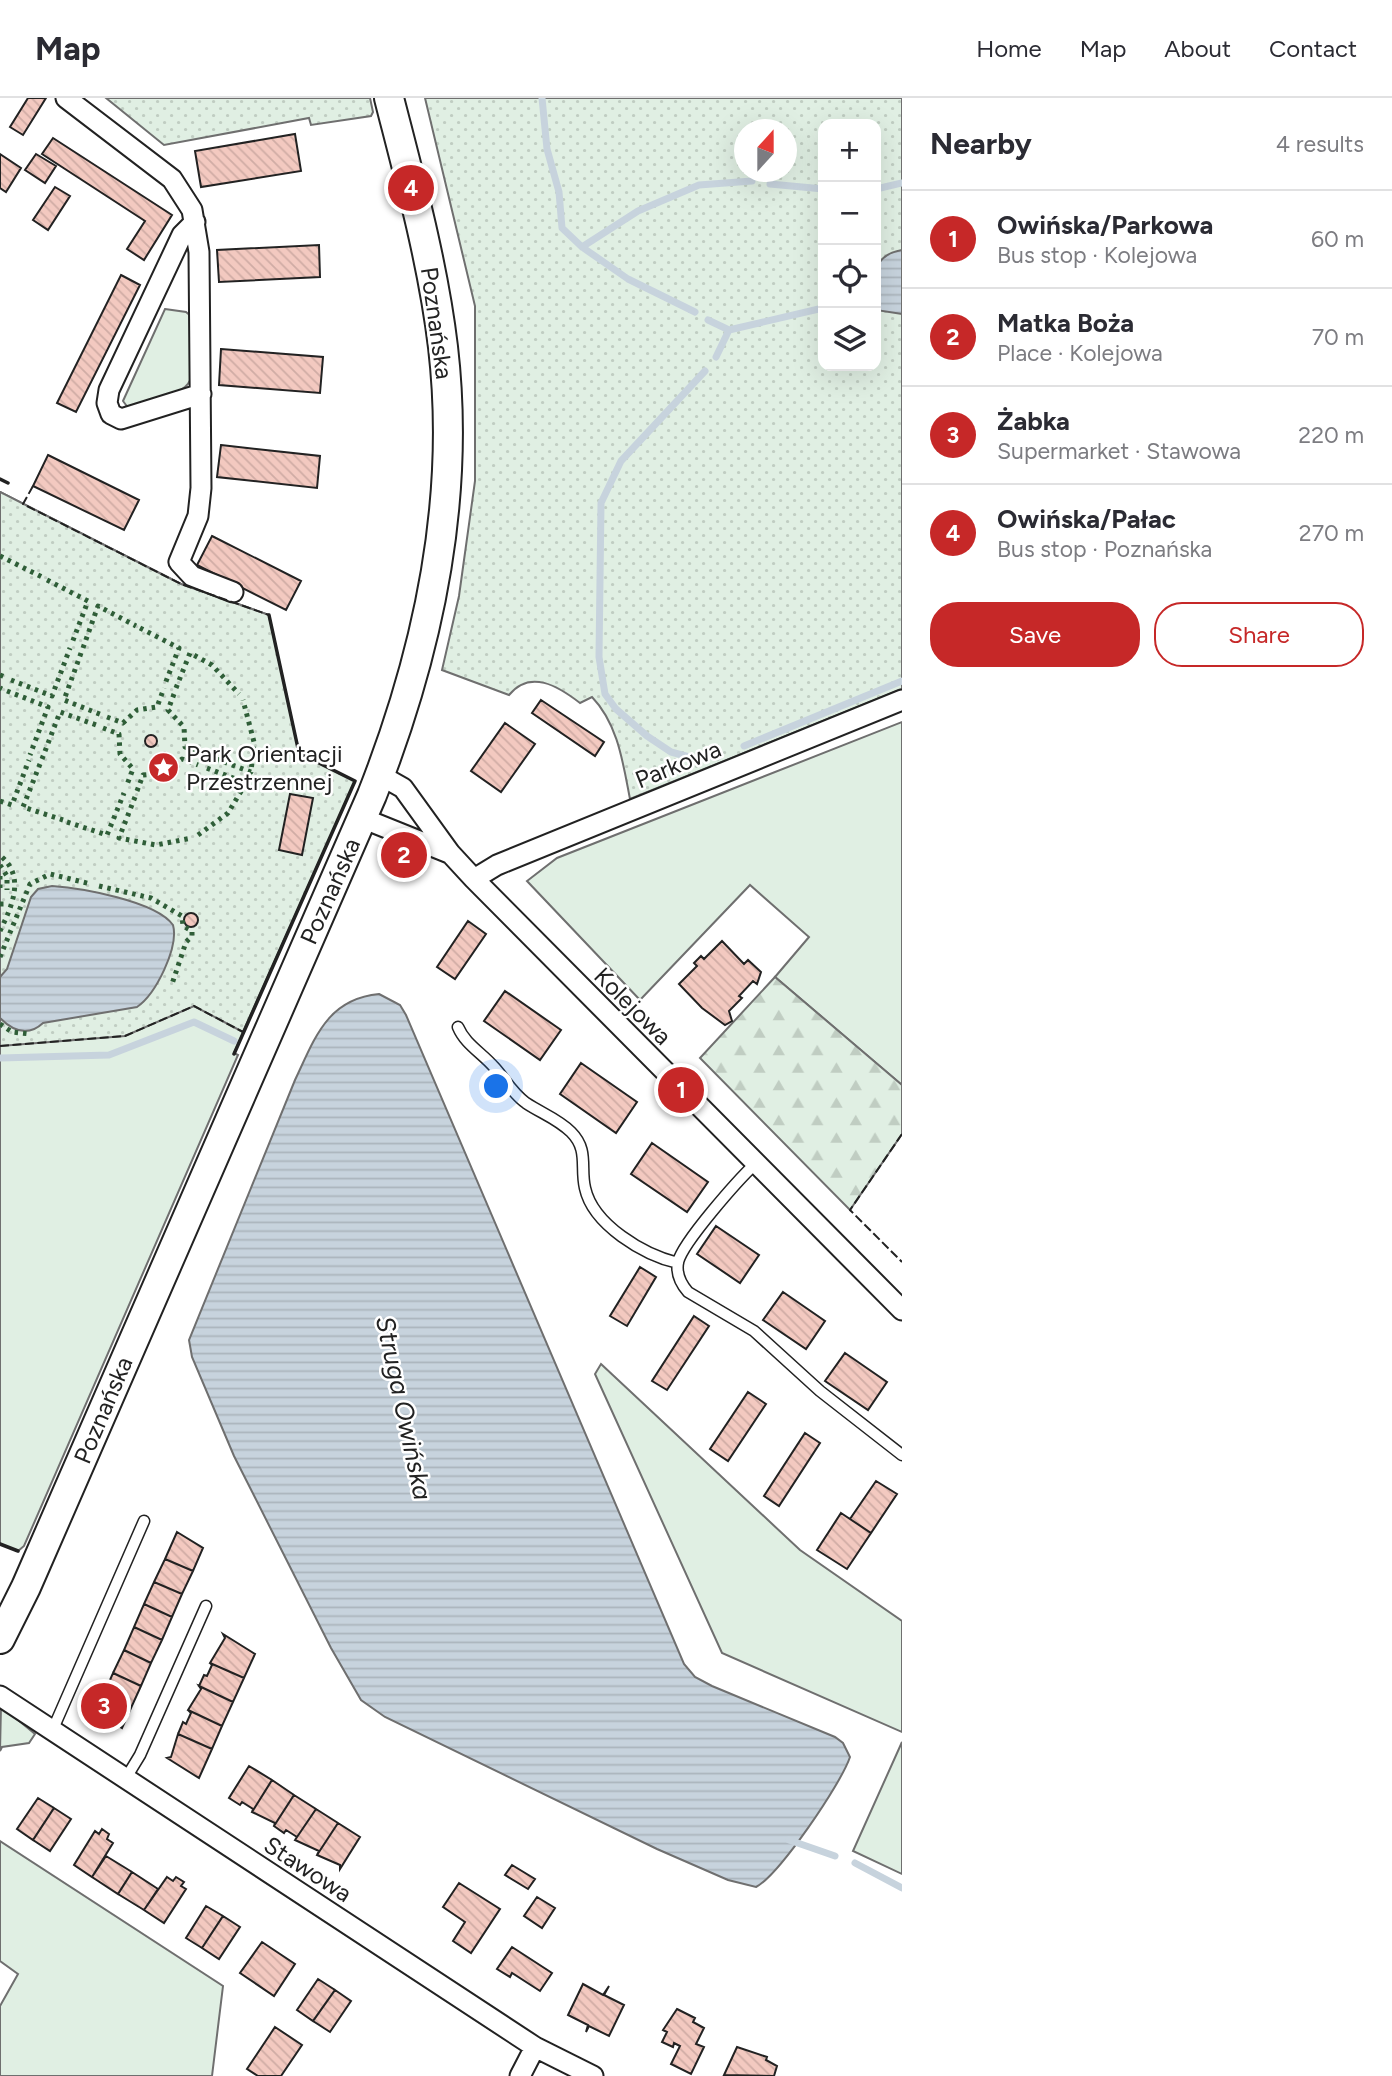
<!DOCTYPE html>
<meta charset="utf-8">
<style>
body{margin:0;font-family:Figtree,sans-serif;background:#f2f2f3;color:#2b2b33}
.controls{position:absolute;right:21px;top:21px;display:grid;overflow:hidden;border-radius:14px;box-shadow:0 7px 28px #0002}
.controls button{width:63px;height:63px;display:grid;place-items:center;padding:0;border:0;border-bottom:2px solid #e1e1e2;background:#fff;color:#2b2b33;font:35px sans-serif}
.compass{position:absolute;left:734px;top:21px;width:63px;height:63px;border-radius:50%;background:#fff;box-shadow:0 7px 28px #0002;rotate:21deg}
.you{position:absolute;left:497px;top:989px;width:24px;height:24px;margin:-18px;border:5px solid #fff;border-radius:50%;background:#1a73e8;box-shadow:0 0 0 10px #1a73e833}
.badge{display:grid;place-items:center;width:46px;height:46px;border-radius:50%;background:#c62828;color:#fff;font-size:23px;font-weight:700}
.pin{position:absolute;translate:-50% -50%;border:4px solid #fff;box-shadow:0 2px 7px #0006}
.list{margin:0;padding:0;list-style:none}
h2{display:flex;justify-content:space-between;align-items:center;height:91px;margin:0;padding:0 28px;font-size:30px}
h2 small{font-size:23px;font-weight:400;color:#7c7c81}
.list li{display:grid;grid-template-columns:46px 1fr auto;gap:21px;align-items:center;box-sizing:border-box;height:98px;padding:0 28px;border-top:2px solid #e1e1e2}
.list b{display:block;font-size:26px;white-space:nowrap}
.list p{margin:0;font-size:23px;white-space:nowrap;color:#7c7c81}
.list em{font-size:23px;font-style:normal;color:#7c7c81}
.actions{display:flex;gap:14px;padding:21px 28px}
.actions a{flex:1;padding:16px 0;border:2px solid #c62828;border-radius:28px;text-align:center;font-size:24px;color:#c62828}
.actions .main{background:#c62828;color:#fff}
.icon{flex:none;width:38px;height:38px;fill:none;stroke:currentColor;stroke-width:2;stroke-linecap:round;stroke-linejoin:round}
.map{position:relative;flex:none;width:902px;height:1978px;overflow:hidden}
header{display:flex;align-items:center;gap:42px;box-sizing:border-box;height:98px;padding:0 35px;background:#fff;border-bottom:2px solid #e1e1e2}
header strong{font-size:33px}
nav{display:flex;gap:38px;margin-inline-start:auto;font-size:24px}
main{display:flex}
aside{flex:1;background:#fff}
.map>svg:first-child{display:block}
.green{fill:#e0efe3;stroke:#6f6f6f;stroke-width:2}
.forest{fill:url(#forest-firs);stroke:#6f6f6f;stroke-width:2}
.park{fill:url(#park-dots);stroke:#6f6f6f;stroke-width:2;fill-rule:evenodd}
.water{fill:url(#water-rules);stroke:#6f6f6f;stroke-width:2}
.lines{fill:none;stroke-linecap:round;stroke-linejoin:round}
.stream{stroke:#c7d3dd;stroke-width:7}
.building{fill:url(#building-back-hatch);stroke:#222;stroke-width:2}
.lane-casing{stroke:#222;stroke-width:13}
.street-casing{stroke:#222;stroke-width:23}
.secondary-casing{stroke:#222;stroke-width:32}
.lane{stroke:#fff;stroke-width:10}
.street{stroke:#fff;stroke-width:19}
.secondary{stroke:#fff;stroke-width:28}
.hedge{stroke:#2f5e38;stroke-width:5;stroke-dasharray:3.5 5;stroke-linecap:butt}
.fence{stroke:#222;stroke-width:2;stroke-dasharray:9 3.5;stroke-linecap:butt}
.wall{stroke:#222;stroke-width:3.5}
.labels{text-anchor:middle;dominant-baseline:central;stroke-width:5;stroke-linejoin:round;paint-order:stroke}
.street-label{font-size:24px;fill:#222;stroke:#fff}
.poi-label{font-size:24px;fill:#222;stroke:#fff;text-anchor:start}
.water-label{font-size:26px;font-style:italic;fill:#222;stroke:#fff}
</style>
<header>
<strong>Map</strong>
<nav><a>Home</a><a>Map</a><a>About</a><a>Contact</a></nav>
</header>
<main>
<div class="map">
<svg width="902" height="1978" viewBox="0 0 902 1978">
<defs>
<pattern id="forest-firs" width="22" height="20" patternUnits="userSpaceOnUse" patternTransform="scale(1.75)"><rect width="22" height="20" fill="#e0efe3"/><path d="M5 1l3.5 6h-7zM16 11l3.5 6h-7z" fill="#c0cdc2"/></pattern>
<pattern id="park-dots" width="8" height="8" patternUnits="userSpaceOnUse" patternTransform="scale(1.75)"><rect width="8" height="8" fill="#e0efe3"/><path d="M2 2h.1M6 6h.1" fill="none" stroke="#c0cdc2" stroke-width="1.8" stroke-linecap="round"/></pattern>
<pattern id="water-rules" width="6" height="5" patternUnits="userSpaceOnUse" patternTransform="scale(1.75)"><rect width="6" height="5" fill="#c7d3dd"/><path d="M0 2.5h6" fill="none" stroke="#abb5bd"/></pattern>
<pattern id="building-back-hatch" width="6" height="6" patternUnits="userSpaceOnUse" patternTransform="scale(1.75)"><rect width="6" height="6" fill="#f3c9c0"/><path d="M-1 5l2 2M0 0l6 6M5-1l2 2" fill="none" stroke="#d0aca5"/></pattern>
</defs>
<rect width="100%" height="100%" fill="#fff"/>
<path class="green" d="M165 211 186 214 192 219C194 295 203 287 129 311L123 303Z
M0 394 181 486 269 517 299 655 355 683 234 955 238 957 24 1448 18 1453 0 1446Z
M902 624V987L775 879 809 839 750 787 640 902 527 783 557 760Z
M601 1266 800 1452 902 1523V1634L722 1555 595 1276Z
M1 1608 35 1636 29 1645 2 1649 0 1653Z
M902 1644V1776L853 1753Z
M0 1743 223 1888 212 1978H0V1908L18 1876 0 1863Z"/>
<path class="forest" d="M775 879 902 987V1036L850 1112 700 960Z"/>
<path class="park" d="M106 0H370L373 14 371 18 311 27 309 20 164 47Z
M425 0H902V591L630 701C623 665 618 626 592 599L580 605C558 588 530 571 509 597L442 572 459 498 475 383V208ZM823 26H876V268H823ZM744 32H786V74H744Z
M0 394 181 486 269 517 299 655 355 683 243 934 194 908 125 938 0 948Z"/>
<path class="water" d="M902 152V216L876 212C876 184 867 158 902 152Z
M52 788C81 790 156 803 173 827 179 849 156 896 137 909L43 925C28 939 13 933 0 920V879L7 871 31 799 38 791Z
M379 896 400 907 406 917 684 1566 695 1579 712 1588 835 1639 843 1645 850 1659C841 1686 779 1777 756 1789L728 1782 657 1751 385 1619 361 1602 331 1550 234 1358 192 1259 189 1242 295 982C315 940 327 901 379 896Z"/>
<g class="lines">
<path class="stream" d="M542 0 547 51 559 94 562 130 582 149 628 181 695 214
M770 86 823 91
M876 91 902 85
M582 149 638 113 699 87 752 83
M708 222 729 232 823 210
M716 259 729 232
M705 273 621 363 601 405 599 559 605 596 616 611 647 638 671 654 693 660 719 658
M744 648 902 583
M0 960 109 957 194 924 234 943
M789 1742 835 1758
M855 1765 902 1790"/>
</g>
<path class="building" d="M28 0H46L23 37 10 29Z
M295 36 301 73 201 89 195 53Z
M53 40 172 117 144 162 127 151 145 123 42 56Z
M0 56 21 70 6 94 0 90Z
M36 56 56 68 45 85 25 72Z
M55 89 70 98 48 132 33 122Z
M319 147 320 179 219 184 217 152Z
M121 177 140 187 76 314 57 305Z
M221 251 323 259 320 295 219 287Z
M221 347 320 358 317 390 217 379Z
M48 357 139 402 124 432 33 388Z
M212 438 301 483 286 512 197 467Z
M541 602 604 644 595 658 532 615Z
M505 625 535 646 501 694 471 673Z
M145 643a6 6 0 1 1 12 0a6 6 0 1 1-12 0Z
M290 696 313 700 302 757 279 752Z
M184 822a7 7 0 1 1 14 0a7 7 0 1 1-14 0Z
M468 823 486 836 455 881 437 869Z
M722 843 744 866 748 862 761 874 757 886 753 883 739 898 742 900 729 913 732 923 725 927 702 910 679 886 697 868 694 865 701 858 704 861Z
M505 893 561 932 540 962 484 923Z
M581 965 637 1004 616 1035 560 996Z
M652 1045 708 1084 687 1114 631 1076Z
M716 1128 759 1157 740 1185 697 1156Z
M640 1169 656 1179 627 1228 610 1218Z
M783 1194 825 1223 806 1251 763 1222Z
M694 1218 709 1228 667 1292 652 1283Z
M845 1255 887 1284 868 1312 825 1283Z
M748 1294 766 1306 728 1363 710 1351Z
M805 1335 820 1345 779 1408 764 1398Z
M876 1383 897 1396 871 1435 850 1421Z
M841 1415 871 1435 847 1471 817 1452Z
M177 1434 203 1450 193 1473 165 1461Z
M165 1461 193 1473 182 1496 154 1484Z
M154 1484 182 1496 172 1519 144 1506Z
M144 1506 172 1519 162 1542 134 1529Z
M134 1529 162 1542 151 1565 124 1552Z
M223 1536 255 1556 244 1580 210 1565 225 1540Z
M124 1552 151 1565 141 1588 113 1575Z
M210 1565 244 1580 233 1604 199 1588 204 1577 207 1578 212 1567Z
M113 1575 141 1588 131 1610 103 1598Z
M199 1588 233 1604 222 1628 188 1612 201 1591Z
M103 1598 131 1610 122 1630 96 1614Z
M188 1612 222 1628 212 1651 178 1636 183 1624 186 1626 191 1615Z
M178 1636 212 1651 199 1680 167 1660 171 1659Z
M249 1668 272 1682 252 1714 253 1711 242 1704 240 1707 229 1700Z
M272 1682 294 1697 274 1728 275 1725 252 1714Z
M294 1697 316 1711 295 1742 297 1739 286 1732 284 1735 274 1728Z
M38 1700 54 1710 33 1742 17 1731Z
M54 1710 71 1721 50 1753 33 1742Z
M316 1711 338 1725 317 1757 319 1753 295 1742Z
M338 1725 360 1739 340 1771V1767L317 1757Z
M102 1731 109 1736 107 1741 113 1745 92 1779 74 1767 95 1733 99 1736Z
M106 1758 132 1774 118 1796 92 1779Z
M512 1767 535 1781 528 1791 505 1777Z
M132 1774 158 1791 144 1812 118 1796Z
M167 1779 173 1783 176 1779 184 1784 181 1788 186 1791 164 1825 144 1812Z
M459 1785 500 1811 471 1855 453 1843 465 1824 443 1809Z
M537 1799 555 1810 542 1830 524 1818Z
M206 1808 223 1818 202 1850 186 1840Z
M223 1818 240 1829 219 1861 202 1850Z
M262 1844 295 1866 274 1898 240 1875Z
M512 1849 552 1875 540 1893 512 1875 510 1879 497 1871Z
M318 1881 335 1892 313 1923 297 1912Z
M583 1886 603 1897 609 1888 604 1897 624 1907 609 1938 589 1928 586 1934 588 1927 568 1917Z
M335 1892 351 1903 330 1934 313 1923Z
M677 1911 695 1920 693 1924 704 1930 696 1946 704 1949 691 1976 671 1966 680 1948 674 1945 673 1949 662 1944 667 1934 663 1932Z
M275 1929 302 1947 281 1978H258L247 1971Z
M737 1949 767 1959 766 1962 777 1968 774 1978 724 1977Z"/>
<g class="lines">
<defs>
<path id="lane" d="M458 929C465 946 482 955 494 969 505 981 512 995 526 1005 541 1015 558 1021 571 1034 589 1052 580 1069 585 1090 593 1127 644 1157 678 1165
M755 1066C738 1082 683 1144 678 1164 676 1175 681 1186 688 1194L754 1233 820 1293 902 1357
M53 1631 144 1423
M126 1680 140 1657 206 1508"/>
<path id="street" d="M66 0 172 81 192 112 199 154 201 390 198 418 179 464 192 478 233 494
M195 124 182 137 109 292 107 305 111 316 121 321 201 296
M380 677 403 690 450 755 474 781 902 1212
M362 720 449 755
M474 781 497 767 902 602
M0 1598 535 1949 593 1978
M520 1978 535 1949"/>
<path id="secondary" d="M0 1541 26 1489 372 697C428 555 461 402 443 249 433 165 410 82 389 0"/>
</defs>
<use href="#lane" class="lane-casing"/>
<use href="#street" class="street-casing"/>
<use href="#secondary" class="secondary-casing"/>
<use href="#lane" class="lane"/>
<use href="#street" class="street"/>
<use href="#secondary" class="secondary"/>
<path class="hedge" d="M0 458 42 479
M47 482 88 503 72 545
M140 530 179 550 165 586
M83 550 98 508 136 528
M81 555 64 602 102 617
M0 577 5 579
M11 582 52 598 70 550
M0 590 2 591
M176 590 190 555 212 567 239 596
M7 593 48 609 30 657
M174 596 168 612 184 629 185 649 202 655
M107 619 123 625 137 612 157 609 164 590
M103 630 119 636 120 656 133 671 126 689
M208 658 251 674 254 644 243 602
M42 661 60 614 99 628
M40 666 23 709 63 722
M137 693 143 677 164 675 182 661 198 667
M135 699 119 740 156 747 192 740
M0 703 12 707 29 662
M67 724 107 737 124 695
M198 737 228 715 246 685 204 669
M0 767 7 778V792
M0 778V792
M99 788 151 800 182 818 183 828 192 833V838L186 844 172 886
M0 806H4
M0 833C12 808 25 780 2 759
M0 859 30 786 50 776 91 786
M0 926 12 934 30 936"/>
<path class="fence" d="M33 388 23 406 181 486 269 517
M0 948 125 938 194 908 243 934
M902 1036 850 1112 902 1164"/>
<path class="wall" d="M0 381 8 385
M234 956 355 683 299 655 269 517
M0 1446 18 1453"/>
</g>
<defs>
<symbol id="sight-disc" viewBox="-11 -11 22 22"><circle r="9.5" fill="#c62828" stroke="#fff"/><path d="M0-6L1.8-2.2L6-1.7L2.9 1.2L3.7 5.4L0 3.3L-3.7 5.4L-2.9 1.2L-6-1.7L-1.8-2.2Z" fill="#fff"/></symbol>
</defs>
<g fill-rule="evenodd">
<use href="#sight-disc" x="146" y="652" width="35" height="35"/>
</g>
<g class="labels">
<g class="street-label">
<text transform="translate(437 225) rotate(82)">Poznańska</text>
<text transform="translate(678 666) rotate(-22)">Parkowa</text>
<text transform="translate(330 793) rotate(-66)">Poznańska</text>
<text transform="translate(633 908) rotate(45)">Kolejowa</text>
<text transform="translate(103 1312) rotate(-67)">Poznańska</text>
<text transform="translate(308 1771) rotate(33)">Stawowa</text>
</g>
<g class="poi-label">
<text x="186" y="655">Park Orientacji<tspan x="186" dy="28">Przestrzennej</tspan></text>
</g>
<g class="water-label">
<text transform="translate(404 1310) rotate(78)">Struga Owińska</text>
</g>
</g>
</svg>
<div class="controls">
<button>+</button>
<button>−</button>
<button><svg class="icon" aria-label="locate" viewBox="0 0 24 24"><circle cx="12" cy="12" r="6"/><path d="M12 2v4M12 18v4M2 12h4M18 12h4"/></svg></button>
<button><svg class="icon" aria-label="layers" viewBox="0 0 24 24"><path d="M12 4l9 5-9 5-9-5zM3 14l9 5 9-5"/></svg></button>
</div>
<svg class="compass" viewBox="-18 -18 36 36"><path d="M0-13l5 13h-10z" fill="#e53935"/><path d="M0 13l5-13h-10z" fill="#7c7c81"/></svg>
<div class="you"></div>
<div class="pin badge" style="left:681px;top:992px">1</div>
<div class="pin badge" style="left:404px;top:757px">2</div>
<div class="pin badge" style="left:104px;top:1608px">3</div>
<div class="pin badge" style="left:411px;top:90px">4</div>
</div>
<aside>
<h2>Nearby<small>4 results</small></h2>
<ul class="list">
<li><span class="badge">1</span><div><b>Owińska/Parkowa</b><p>Bus stop · Kolejowa</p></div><em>60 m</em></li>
<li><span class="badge">2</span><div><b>Matka Boża</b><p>Place · Kolejowa</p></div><em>70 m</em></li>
<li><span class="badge">3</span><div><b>Żabka</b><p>Supermarket · Stawowa</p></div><em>220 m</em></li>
<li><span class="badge">4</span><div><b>Owińska/Pałac</b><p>Bus stop · Poznańska</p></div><em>270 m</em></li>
</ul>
<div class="actions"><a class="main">Save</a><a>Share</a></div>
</aside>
</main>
